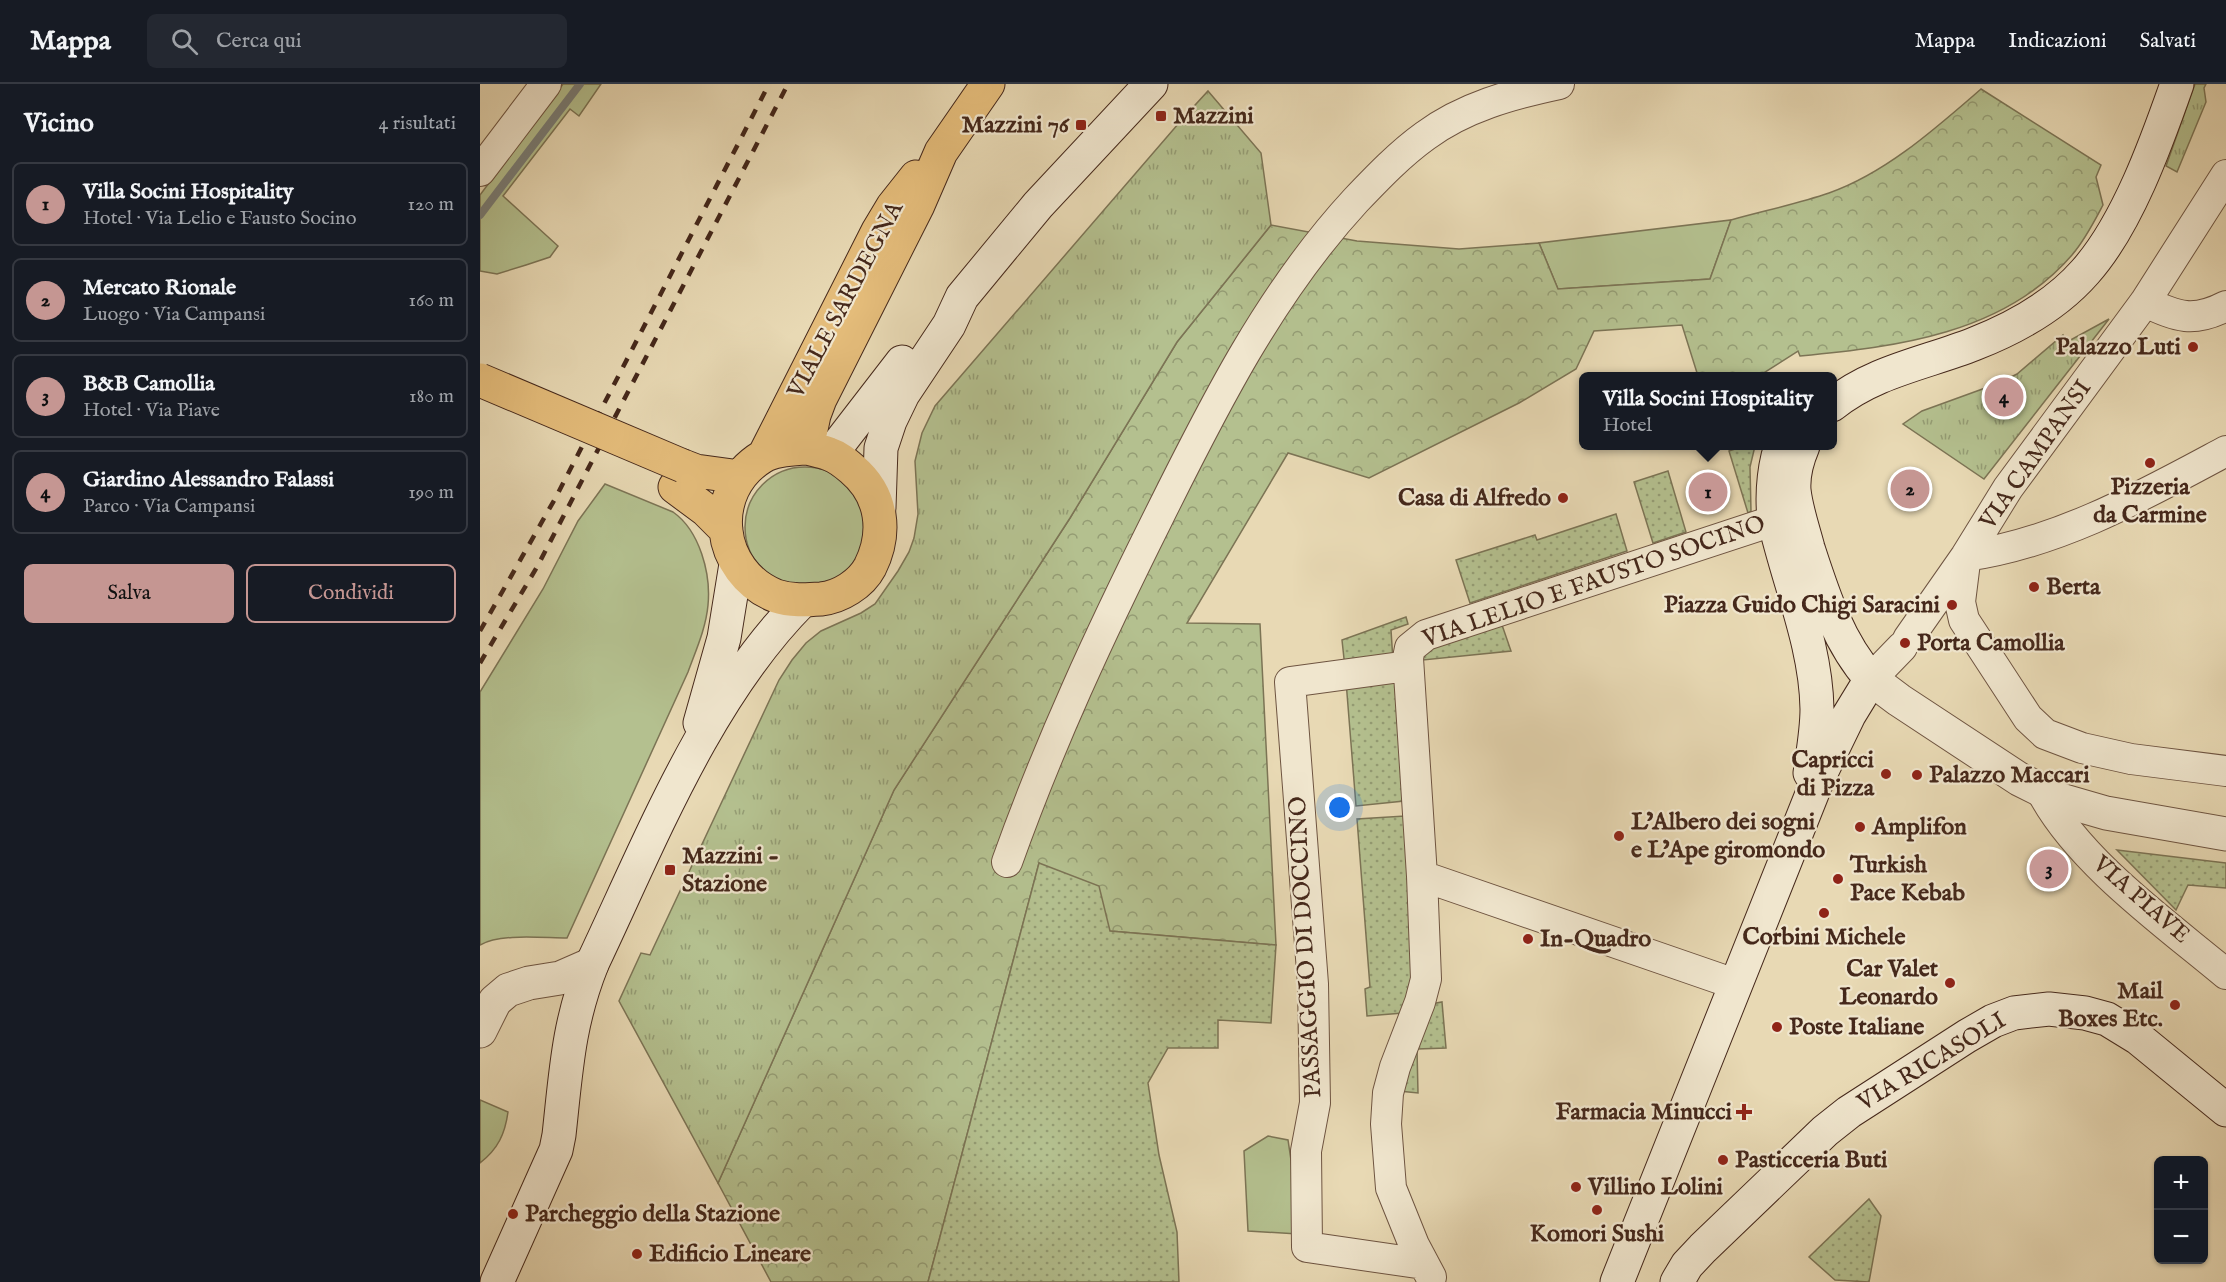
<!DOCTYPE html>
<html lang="it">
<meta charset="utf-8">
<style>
body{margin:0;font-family:"IM FELL English",serif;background:#242831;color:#f1f3f6}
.controls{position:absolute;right:18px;bottom:18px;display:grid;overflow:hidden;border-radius:9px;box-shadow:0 2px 4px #0004}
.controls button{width:54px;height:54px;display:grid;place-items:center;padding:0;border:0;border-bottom:2px solid #363941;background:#171b24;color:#f1f3f6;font:30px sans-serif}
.you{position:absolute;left:860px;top:724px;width:21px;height:21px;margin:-15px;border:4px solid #fff;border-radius:50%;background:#1a73e8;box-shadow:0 0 0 9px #1a73e833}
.badge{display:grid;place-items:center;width:39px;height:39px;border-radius:50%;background:#c59692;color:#111;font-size:20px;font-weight:700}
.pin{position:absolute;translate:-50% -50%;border:3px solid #fff;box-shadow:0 2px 6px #0006}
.popup{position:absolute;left:1099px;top:288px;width:258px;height:78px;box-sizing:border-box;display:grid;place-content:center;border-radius:9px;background:#171b24;filter:drop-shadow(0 2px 4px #0005);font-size:20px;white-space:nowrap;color:#9ea1a6}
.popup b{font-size:22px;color:#f1f3f6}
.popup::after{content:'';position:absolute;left:50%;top:100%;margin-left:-12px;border:12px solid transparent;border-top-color:#171b24}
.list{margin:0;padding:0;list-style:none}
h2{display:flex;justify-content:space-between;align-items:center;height:78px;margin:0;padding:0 24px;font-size:26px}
h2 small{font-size:20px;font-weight:400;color:#9ea1a6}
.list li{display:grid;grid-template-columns:39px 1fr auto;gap:18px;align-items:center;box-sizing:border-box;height:84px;margin:0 12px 12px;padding:0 12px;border:2px solid #363941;border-radius:9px}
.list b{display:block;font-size:22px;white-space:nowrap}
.list p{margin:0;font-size:20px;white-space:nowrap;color:#9ea1a6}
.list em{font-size:20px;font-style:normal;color:#9ea1a6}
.actions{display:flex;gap:12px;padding:18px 24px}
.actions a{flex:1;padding:14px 0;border:2px solid #c59692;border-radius:9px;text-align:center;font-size:21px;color:#c59692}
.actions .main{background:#c59692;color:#111}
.icon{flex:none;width:33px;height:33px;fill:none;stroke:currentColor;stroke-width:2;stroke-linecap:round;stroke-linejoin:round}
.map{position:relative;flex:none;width:1746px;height:1198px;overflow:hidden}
header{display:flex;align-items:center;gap:36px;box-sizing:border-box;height:84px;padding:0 30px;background:#171b24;border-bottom:2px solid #363941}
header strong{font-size:28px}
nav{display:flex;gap:33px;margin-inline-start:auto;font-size:21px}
.search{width:420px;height:54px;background:#242831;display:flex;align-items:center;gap:15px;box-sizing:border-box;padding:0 21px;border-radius:9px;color:#9ea1a6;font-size:22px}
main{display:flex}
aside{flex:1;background:#171b24}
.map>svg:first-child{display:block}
.grass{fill:#b4c08f;stroke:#7c7455;stroke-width:1.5}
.forest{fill:url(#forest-crowns);stroke:#7c7455;stroke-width:1.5}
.park{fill:url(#park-tufts);stroke:#7c7455;stroke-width:1.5}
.garden{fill:url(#garden-dots);stroke:#7c7455;stroke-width:1.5}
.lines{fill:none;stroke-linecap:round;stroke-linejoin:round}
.stream{stroke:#797e79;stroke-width:8}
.minor-casing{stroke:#6e5441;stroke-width:32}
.tertiary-casing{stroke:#6e5441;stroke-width:35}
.secondary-casing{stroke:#45281b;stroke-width:35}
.primary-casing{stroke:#45281b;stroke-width:35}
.minor{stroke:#f0e6ce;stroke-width:30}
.tertiary{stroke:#f0e6ce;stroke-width:33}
.secondary{stroke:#f0e6ce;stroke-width:33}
.primary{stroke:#e4bc7a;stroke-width:33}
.rail{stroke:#45281b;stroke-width:4.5;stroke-dasharray:10 10;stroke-linecap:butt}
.primary-bridge-casing{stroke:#45281b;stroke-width:35;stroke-linecap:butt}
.primary-bridge{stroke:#e4bc7a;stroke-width:33}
.poi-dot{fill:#8f2418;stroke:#f0e6ce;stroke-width:2}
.labels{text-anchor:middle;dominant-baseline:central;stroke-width:4.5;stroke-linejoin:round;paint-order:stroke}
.poi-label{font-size:24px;font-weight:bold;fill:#45281b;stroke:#f0e6ce;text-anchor:start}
.street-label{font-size:24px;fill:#45281b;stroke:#f0e6ce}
</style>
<header>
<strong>Mappa</strong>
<div class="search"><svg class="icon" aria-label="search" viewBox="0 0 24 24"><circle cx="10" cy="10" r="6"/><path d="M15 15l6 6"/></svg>Cerca qui</div>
<nav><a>Mappa</a><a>Indicazioni</a><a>Salvati</a></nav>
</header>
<main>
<aside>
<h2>Vicino<small>4 risultati</small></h2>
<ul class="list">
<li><span class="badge">1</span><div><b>Villa Socini Hospitality</b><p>Hotel · Via Lelio e Fausto Socino</p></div><em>120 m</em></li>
<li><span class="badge">2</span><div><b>Mercato Rionale</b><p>Luogo · Via Campansi</p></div><em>160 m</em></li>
<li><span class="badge">3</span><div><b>B&amp;B Camollia</b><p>Hotel · Via Piave</p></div><em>180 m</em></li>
<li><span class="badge">4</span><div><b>Giardino Alessandro Falassi</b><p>Parco · Via Campansi</p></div><em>190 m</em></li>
</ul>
<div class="actions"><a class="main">Salva</a><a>Condividi</a></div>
</aside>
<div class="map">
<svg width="1746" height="1198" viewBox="0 0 1746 1198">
<defs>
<pattern id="forest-crowns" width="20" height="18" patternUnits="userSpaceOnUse" patternTransform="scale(1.5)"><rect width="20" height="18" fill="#b4c08f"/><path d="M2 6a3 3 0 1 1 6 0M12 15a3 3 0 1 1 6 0" fill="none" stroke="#949c74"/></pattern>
<pattern id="park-tufts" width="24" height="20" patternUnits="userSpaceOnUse" patternTransform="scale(1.5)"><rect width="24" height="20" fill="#b4c08f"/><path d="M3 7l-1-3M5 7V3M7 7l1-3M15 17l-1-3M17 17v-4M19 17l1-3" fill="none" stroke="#949c74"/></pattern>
<pattern id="garden-dots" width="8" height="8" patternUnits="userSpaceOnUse" patternTransform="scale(1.5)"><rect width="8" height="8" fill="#b4c08f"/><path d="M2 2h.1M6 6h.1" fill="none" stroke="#949c74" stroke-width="1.8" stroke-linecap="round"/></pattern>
</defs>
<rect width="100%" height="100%" fill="#e8d9b4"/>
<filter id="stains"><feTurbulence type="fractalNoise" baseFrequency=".00333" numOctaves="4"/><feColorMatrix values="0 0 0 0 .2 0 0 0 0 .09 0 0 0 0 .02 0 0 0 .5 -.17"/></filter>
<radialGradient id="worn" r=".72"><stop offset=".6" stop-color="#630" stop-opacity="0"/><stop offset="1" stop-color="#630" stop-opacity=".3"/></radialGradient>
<path class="grass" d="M83 0H121L99 32 90 25 23 112 78 162 70 173 46 181 17 190 0 187V111Z
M1251 136 1230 195 1078 205 1059 159Z
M265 443a60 60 0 1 1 120 0a60 60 0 1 1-120 0Z
M125 400 193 428C220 447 231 490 228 521 226 544 216 566 208 588L87 854C63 854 21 849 0 861V608L63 505 98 437Z
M0 1016 28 1028C25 1050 18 1065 0 1079Z
M788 1052 808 1056 821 1144 818 1150 768 1147 764 1067Z"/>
<path class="forest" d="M1501 5 1621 81 1616 93 1623 121C1614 138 1605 156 1592 171 1524 250 1416 263 1320 272L1318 267 1279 292H1218L1202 241 1114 247 1096 285 1039 319 889 394 808 369 707 539 780 540 796 861 630 847 559 779 448 1198H291L238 1099 414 706 590 434 697 258 791 141 877 157 979 165 1059 159 1078 205 1230 195 1251 136C1283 127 1317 120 1349 109 1406 89 1456 44 1501 5Z"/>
<path class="park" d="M1715 0H1726L1724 4 1726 18 1697 88 1686 82Z
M728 7 781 69 791 141 697 258 590 434 414 706 238 1099 139 917 161 869 170 871 299 596 312 576 326 559 341 547 381 529 395 520 418 487 429 468 434 454 438 430 435 377 442 349 455 322 705 32Z
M1629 235 1504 395 1423 340 1442 327 1519 299 1537 290 1583 251 1587 258Z"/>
<path class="garden" d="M1264 362H1275L1270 383 1271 427 1268 429 1249 367Z
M1188 387 1206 448 1173 459 1154 398Z
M1136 430 1147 467 990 519 976 476 1055 451 1057 456Z
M926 533 928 540 911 546 913 577 865 584 862 556Z
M1021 538 1031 567 943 576V567Z
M914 590 924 717 876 722 866 597Z
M925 732 938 886 923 929 887 932 885 905 890 903 877 735Z
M1637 766 1746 779V804L1708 801 1696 826Z
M559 779 619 802 630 847 796 861 791 939 738 936V964H688L668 999 679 1071 697 1148 699 1198H448Z
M962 918 966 964 937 965 938 1009 919 1007 951 920Z
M1389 1115 1401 1132 1389 1198 1355 1196 1329 1173Z"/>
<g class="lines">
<path class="stream" d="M0 131 100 0"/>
<defs>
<path id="minor" d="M0 87 66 0
M1665 218C1698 233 1713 239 1746 222
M1486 472C1579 459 1664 411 1746 367
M1485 478 1480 518 1484 536 1548 634 1565 650 1602 664 1651 675 1746 687
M1428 555 1486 472 1528 404 1665 218 1746 91
M928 582 810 598 833 900 835 1019 826 1067 827 1163 944 1180
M1391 595 1422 563
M1562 708C1599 778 1685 839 1746 890
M527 778C569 660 621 548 677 436 733 323 790 209 876 116 898 93 920 70 945 52 984 23 1032 10 1079 0
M942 792 946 895 940 918 915 983 908 1009 906 1040 911 1104 934 1161 951 1193
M1255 900 942 792 928 574 930 564 946 551 1317 429"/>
<path id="tertiary" d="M1391 595 1419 616 1539 695 1581 716 1626 729 1746 750
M0 947 15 917 28 906 49 899 80 894 112 880"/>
<path id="secondary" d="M1352 321C1394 287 1446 279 1494 260 1535 244 1576 221 1605 188 1647 141 1676 60 1697 0
M351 370 422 278
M1298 372C1293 393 1292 414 1294 435 1308 498 1336 560 1337 625 1337 646 1333 668 1330 689
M399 424 401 364 410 337 423 310 469 241 482 213 558 121 671 0
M220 639 244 554 256 480
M17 1198 76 1066 79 1051C86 988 88 940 112 880 170 758 226 613 322 517
M1137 1198 1338 695 1369 631 1391 595C1358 558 1343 510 1328 464 1323 445 1316 425 1314 406 1313 390 1317 376 1323 362
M1197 1198 1207 1181 1223 1164 1345 1047 1369 1028 1487 952 1513 937 1534 929 1569 925 1605 929 1627 935 1658 954 1746 1026"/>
<path id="primary" d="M327 364C334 366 342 367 349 370 358 373 365 379 372 385 403 411 407 449 390 483 381 500 360 513 341 515 326 516 311 517 296 512 236 488 227 407 282 373 295 365 313 365 327 364Z
M327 364 334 331 340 315 438 121 461 68 508 0
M284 372 398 147 413 122 436 93
M203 382 216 387 260 393
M195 403 226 426 246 446"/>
</defs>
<use href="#minor" class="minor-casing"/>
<use href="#tertiary" class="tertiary-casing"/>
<use href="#secondary" class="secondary-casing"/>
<use href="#primary" class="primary-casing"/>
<use href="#minor" class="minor"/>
<use href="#tertiary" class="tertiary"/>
<use href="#secondary" class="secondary"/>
<use href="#primary" class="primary"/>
<path class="rail" d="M0 547 76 413 289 0
M0 579 57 483 308 0"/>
<defs>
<path id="primary-bridge" d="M0 296 203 382"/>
</defs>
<use href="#primary-bridge" class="primary-bridge-casing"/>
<use href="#primary-bridge" class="primary-bridge"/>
</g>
<g class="poi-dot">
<rect x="675" y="26" width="12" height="12" rx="3"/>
<rect x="595" y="35" width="12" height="12" rx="3"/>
<circle cx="1713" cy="263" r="6"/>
<circle cx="1670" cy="379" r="6"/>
<circle cx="1083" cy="414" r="6"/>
<circle cx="1554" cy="503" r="6"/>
<circle cx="1472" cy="521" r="6"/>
<circle cx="1425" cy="559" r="6"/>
<circle cx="1406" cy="690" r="6"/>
<circle cx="1437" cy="691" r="6"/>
<circle cx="1380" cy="743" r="6"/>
<circle cx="1139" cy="752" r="6"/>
<rect x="184" y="780" width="12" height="12" rx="3"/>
<circle cx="1358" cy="795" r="6"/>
<circle cx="1344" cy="829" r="6"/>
<circle cx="1048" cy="855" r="6"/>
<circle cx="1470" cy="899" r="6"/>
<circle cx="1695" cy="921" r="6"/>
<circle cx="1297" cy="943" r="6"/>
<path d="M1261 1019h6v6h6v6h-6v6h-6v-6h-6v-6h6z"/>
<circle cx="1243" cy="1076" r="6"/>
<circle cx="1096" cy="1103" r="6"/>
<circle cx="1117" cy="1126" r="6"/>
<circle cx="33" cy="1130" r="6"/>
<circle cx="157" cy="1170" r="6"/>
</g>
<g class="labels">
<g class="poi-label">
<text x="693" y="32">Mazzini</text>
<text x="589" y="41" text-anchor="end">Mazzini 76</text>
<text x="1701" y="263" text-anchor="end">Palazzo Luti</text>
<text x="1670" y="403" text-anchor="middle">Pizzeria<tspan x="1670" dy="28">da Carmine</tspan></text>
<text x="1071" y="414" text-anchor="end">Casa di Alfredo</text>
<text x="1566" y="503">Berta</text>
<text x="1460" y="521" text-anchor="end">Piazza Guido Chigi Saracini</text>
<text x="1437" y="559">Porta Camollia</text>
<text x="1394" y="676" text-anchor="end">Capricci<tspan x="1394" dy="28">di Pizza</tspan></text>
<text x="1449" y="691">Palazzo Maccari</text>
<text x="1151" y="738">L’Albero dei sogni<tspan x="1151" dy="28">e L’Ape giromondo</tspan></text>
<text x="1392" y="743">Amplifon</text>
<text x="202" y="772">Mazzini -<tspan x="202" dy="28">Stazione</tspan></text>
<text x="1370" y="781">Turkish<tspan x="1370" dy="28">Pace Kebab</tspan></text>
<text x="1344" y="853" text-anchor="middle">Corbini Michele</text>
<text x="1060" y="855">In-Quadro</text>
<text x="1458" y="885" text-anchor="end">Car Valet<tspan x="1458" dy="28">Leonardo</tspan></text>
<text x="1683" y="907" text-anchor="end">Mail<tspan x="1683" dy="28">Boxes Etc.</tspan></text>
<text x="1309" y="943">Poste Italiane</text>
<text x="1252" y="1028" text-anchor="end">Farmacia Minucci</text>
<text x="1255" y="1076">Pasticceria Buti</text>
<text x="1108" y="1103">Villino Lolini</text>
<text x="45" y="1130">Parcheggio della Stazione</text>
<text x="1117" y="1150" text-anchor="middle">Komori Sushi</text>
<text x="169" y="1170">Edificio Lineare</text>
</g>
<g class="street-label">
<text transform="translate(366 216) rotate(-62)">VIALE SARDEGNA</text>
<text transform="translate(1556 371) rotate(-55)">VIA CAMPANSI</text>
<text transform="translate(1114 498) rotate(-19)">VIA LELIO E FAUSTO SOCINO</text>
<text transform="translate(1661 816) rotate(41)">VIA PIAVE</text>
<text transform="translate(826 863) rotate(-93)">PASSAGGIO DI DOCCINO</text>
<text transform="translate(1452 978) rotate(-31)">VIA RICASOLI</text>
</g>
</g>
<rect width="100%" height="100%" filter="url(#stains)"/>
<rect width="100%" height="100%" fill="url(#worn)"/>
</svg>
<div class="controls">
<button>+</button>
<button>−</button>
</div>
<div class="you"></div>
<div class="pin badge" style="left:1228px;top:408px">1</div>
<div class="popup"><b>Villa Socini Hospitality</b>Hotel</div>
<div class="pin badge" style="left:1430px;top:405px">2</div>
<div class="pin badge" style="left:1569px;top:785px">3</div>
<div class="pin badge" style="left:1524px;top:313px">4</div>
</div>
</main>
